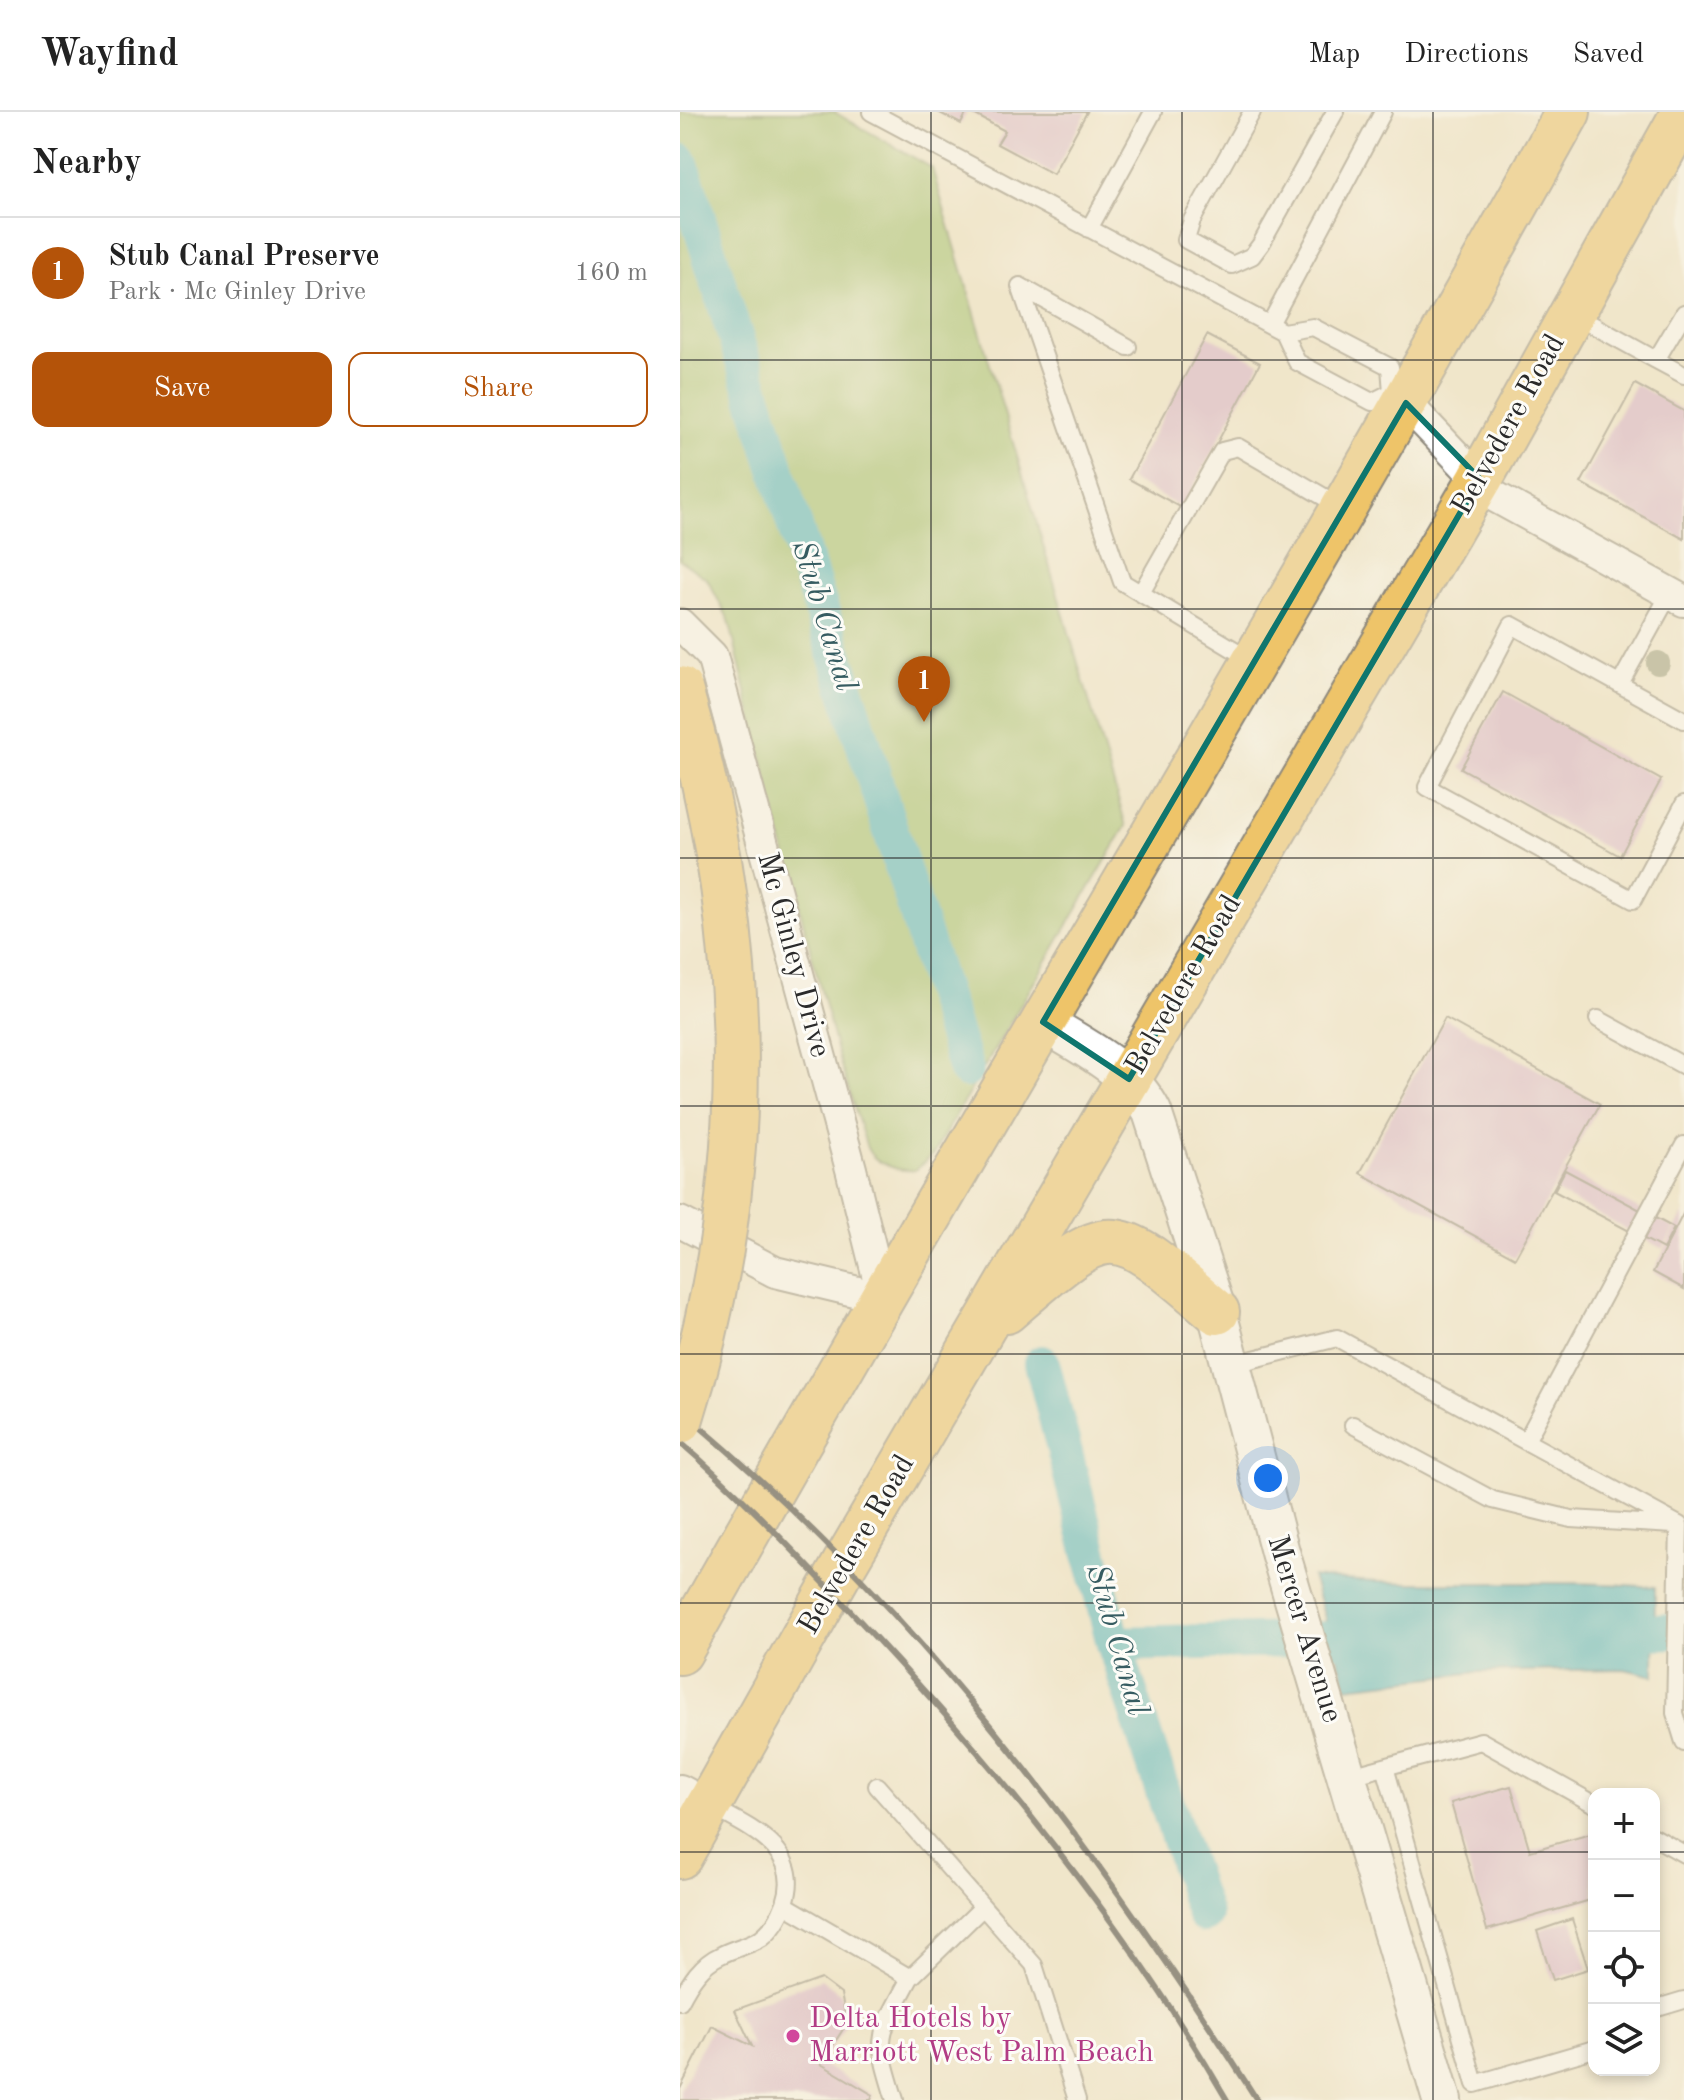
<!DOCTYPE html>
<meta charset="utf-8">
<style>
body{margin:0;font-family:"Old Standard TT",serif;background:#f2f2f2;color:#222}
.controls{position:absolute;right:24px;bottom:24px;display:grid;overflow:hidden;border-radius:16px;box-shadow:0 4px 12px #0003}
.controls button{width:72px;height:72px;display:grid;place-items:center;padding:0;border:0;border-bottom:2px solid #e0e0e0;background:#fff;color:#222;font:40px sans-serif}
.you{position:absolute;left:588px;top:1366px;width:28px;height:28px;margin:-20px;border:6px solid #fff;border-radius:50%;background:#1a73e8;box-shadow:0 0 0 12px #1a73e833}
.badge{display:grid;place-items:center;width:52px;height:52px;border-radius:50%;background:#b45309;color:#fff;font-size:26px;font-weight:700}
.pin{position:absolute;translate:-50% -66px;filter:drop-shadow(0 2px 4px #0008)}
.pin::after{content:'';position:absolute;top:42px;width:28px;height:24px;background:inherit;clip-path:polygon(0 0,100% 0,50% 100%)}
.list{margin:0;padding:0;list-style:none}
h2{display:flex;justify-content:space-between;align-items:center;height:104px;margin:0;padding:0 32px;font-size:34px}
h2 small{font-size:26px;font-weight:400;color:#767676}
.list li{display:grid;grid-template-columns:52px 1fr auto;gap:24px;align-items:center;box-sizing:border-box;height:112px;padding:0 32px;border-top:2px solid #e0e0e0}
.list b{display:block;font-size:30px;white-space:nowrap}
.list p{margin:0;font-size:26px;white-space:nowrap;color:#767676}
.list em{font-size:26px;font-style:normal;color:#767676}
.actions{display:flex;gap:16px;padding:24px 32px}
.actions a{flex:1;padding:18px 0;border:2px solid #b45309;border-radius:16px;text-align:center;font-size:28px;color:#b45309}
.actions .main{background:#b45309;color:#fff}
.icon{flex:none;width:44px;height:44px;fill:none;stroke:currentColor;stroke-width:2;stroke-linecap:round;stroke-linejoin:round}
.map{position:relative;flex:none;width:1004px;height:1988px;overflow:hidden}
header{display:flex;align-items:center;gap:48px;box-sizing:border-box;height:112px;padding:0 40px;background:#fff;border-bottom:2px solid #e0e0e0}
header strong{font-size:38px}
nav{display:flex;gap:44px;margin-inline-start:auto;font-size:28px}
main{display:flex}
aside{flex:1;background:#fff}
.map>svg:first-child{display:block}
.green{fill:#9dc06a;stroke:#64764a;stroke-width:2}
.water{fill:#49b6c4;stroke:#3a7078;stroke-width:2}
.lines{fill:none;stroke-linecap:round;stroke-linejoin:round}
.canal{stroke:#49b6c4;stroke-width:36}
.building{fill:#d6adcc}
.service-casing{stroke:#8e887b;stroke-width:20}
.minor-casing{stroke:#8e887b;stroke-width:34}
.tertiary-casing{stroke:#8e887b;stroke-width:42}
.primary-casing{stroke:#8e887b;stroke-width:48}
.service{stroke:#fff;stroke-width:16}
.minor{stroke:#fff;stroke-width:30}
.tertiary{stroke:#fff;stroke-width:38}
.primary{stroke:#eec469;stroke-width:44}
.rail{stroke:#2b2b2b;stroke-width:6}
.motorway-bridge-casing{stroke:#8e887b;stroke-width:48;stroke-linecap:butt}
.motorway-bridge{stroke:#eec469;stroke-width:44}
.tree{fill:#9a9c7f}
.marked{fill:none;stroke:#0f766e;stroke-width:6;stroke-linejoin:round}
.grid{fill:none;stroke:#2b2b2b;stroke-width:2;stroke-opacity:0.55}
.hotel-dot{fill:#d1479c;stroke:#fdfcf7;stroke-width:3}
.labels{text-anchor:middle;dominant-baseline:central;stroke-width:6;stroke-linejoin:round;paint-order:stroke}
.street-label{font-size:30px;fill:#2b2b2b;stroke:#fdfcf7}
.hotel-label{font-size:30px;fill:#b23c85;stroke:#fdfcf7;text-anchor:start}
.water-label{font-size:32px;font-style:italic;fill:#365c61;stroke:#fdfcf7}
</style>
<header>
<strong>Wayfind</strong>
<nav><a>Map</a><a>Directions</a><a>Saved</a></nav>
</header>
<main>
<aside>
<h2>Nearby<small></small></h2>
<ul class="list">
<li><span class="badge">1</span><div><b>Stub Canal Preserve</b><p>Park · Mc Ginley Drive</p></div><em>160 m</em></li>
</ul>
<div class="actions"><a class="main">Save</a><a>Share</a></div>
</aside>
<div class="map">
<svg width="1004" height="1988" viewBox="0 0 1004 1988">
<rect width="100%" height="100%" fill="#fdfcf7"/>
<filter id="ink" filterUnits="userSpaceOnUse"><feTurbulence type="fractalNoise" baseFrequency=".0125" numOctaves="2"/><feDisplacementMap in="SourceGraphic" scale="16" xChannelSelector="R" yChannelSelector="G"/><feConvolveMatrix kernelMatrix="1 2 1 2 8 2 1 2 1" color-interpolation-filters="sRGB"/></filter>
<filter id="wash" filterUnits="userSpaceOnUse"><feTurbulence type="fractalNoise" baseFrequency=".006" numOctaves="4" result="noise"/><feDisplacementMap in="SourceGraphic" scale="32" xChannelSelector="R" yChannelSelector="G"/><feGaussianBlur stdDeviation="1.8" result="paint"/><feColorMatrix in="noise" values="0 0 0 0 0 0 0 0 0 0 0 0 0 0 0 0 0 1.4 0 .05"/><feComposite in="paint" operator="in"/></filter>
<g filter="url(#wash)">
<rect width="100%" height="100%" fill="#f0e6cb"/>
<path class="green" d="M0 0H154L252 56 446 714 253 1042 236 1058C220 1060 194 1052 187 1036L158 944 98 713 49 508 27 467 0 448Z"/>
<path class="water" d="M632 1465C746 1478 861 1465 975 1475L974 1564 944 1557 798 1560 667 1575Z"/>
<g class="lines">
<path class="canal" d="M0 49 286 958
M362 1251 434 1532 524 1803
M926 1521 1004 1519
M434 1532 698 1526"/>
</g>
<g id="blocks">
<path class="building" d="M258 0H287L281 12Z
M290 0H407L373 62 317 32 325 19Z
M527 223 580 251 502 396 449 367Z
M955 272 1004 299V427L901 371Z
M823 580 981 668 940 744 781 656Z
M765 906 920 992 835 1146 680 1061Z
M885 1058 994 1116 983 1137 874 1079Z
M1004 1100V1177L973 1160Z
M831 1674 850 1739 914 1721V1787L807 1818 771 1691Z
M892 1807 908 1857 873 1868 857 1819Z
M141 1867 161 1882 167 1911 141 1952 193 1983 191 1988H0V1977L32 1914 72 1934 55 1898Z"/>
</g>
</g>
<g filter="url(#ink)">
<use href="#blocks" fill-opacity="0" stroke="#8e887b" stroke-width="2"/>
<g class="lines">
<defs>
<path id="service" d="M191 0 603 220
M572 0 512 108 506 128 552 153 572 144 581 132 655 0
M409 117 473 0
M1004 201 976 248 1004 263
M893 202 976 248
M590 212 703 0
M448 235 340 174 442 470 573 549
M712 280 692 290 617 250 603 220 633 215 710 255 712 280 718 285
M461 481 542 339 558 335 663 396
M941 570 990 481
M1004 608 832 513 747 675 953 788 1004 692
M918 907 1004 954
M550 1253 657 1226 999 1413 995 1601 1004 1630
M673 1313 813 1388 891 1407 994 1413
M846 1329 1004 1033
M705 1655 795 1972 914 1937
M667 1665 801 1629 914 1692
M197 1674 354 1853 397 1988
M974 1725 1004 1742
M105 1793 230 1866 303 1795
M0 1889C10 1870 21 1852 41 1843 54 1836 68 1834 81 1826 93 1817 100 1805 105 1791 124 1737 68 1715 30 1694
M974 1897 1004 1888
M215 1988C194 1921 198 1927 230 1866"/>
<path id="minor" d="M726 291 814 384 1004 489
M0 512 32 544 171 1057 203 1186 95 1160 0 1110
M0 1678 28 1693"/>
<path id="tertiary" d="M363 910C403 935 450 956 472 1000L537 1200 600 1440 762 1988"/>
<path id="primary" d="M326 1199C434 1106 428 1107 537 1200
M0 1540C290 1023 601 518 888 0
M0 1744 165 1451 800 367 1004 0"/>
</defs>
<use href="#service" class="service-casing"/>
<use href="#minor" class="minor-casing"/>
<use href="#tertiary" class="tertiary-casing"/>
<use href="#primary" class="primary-casing"/>
<use href="#service" class="service"/>
<use href="#minor" class="minor"/>
<use href="#tertiary" class="tertiary"/>
<use href="#primary" class="primary"/>
<path class="rail" d="M0 1298C233 1491 416 1734 577 1988
M0 1330C64 1385 122 1448 180 1509 318 1656 446 1813 547 1988"/>
<defs>
<path id="motorway-bridge" d="M0 577C71 822 78 1064 0 1309"/>
</defs>
<use href="#motorway-bridge" class="motorway-bridge-casing"/>
<use href="#motorway-bridge" class="motorway-bridge"/>
</g>
<circle class="tree" cx="978" cy="551" r="12"/>
</g>
<path d="M0 0H1004V1988H0ZM726 291 800 367 449 967 363 910Z" fill="#f0e6cb" fill-opacity=".55" fill-rule="evenodd"/>
<path class="marked" d="M726 291 800 367 449 967 363 910Z"/>
<path class="grid" d="M251 0V1988M502 0V1988M753 0V1988M0 248H1004M0 497H1004M0 746H1004M0 994H1004M0 1242H1004M0 1491H1004M0 1740H914M974 1740H1004"/>
<circle class="hotel-dot" cx="113" cy="1924" r="8"/>
<g class="labels">
<g class="street-label">
<text transform="translate(829 313) rotate(-61)">Belvedere Road</text>
<text transform="translate(113 843) rotate(75)">Mc Ginley Drive</text>
<text transform="translate(504 873) rotate(-60)">Belvedere Road</text>
<text transform="translate(177 1433) rotate(-60)">Belvedere Road</text>
<text transform="translate(624 1517) rotate(73)">Mercer Avenue</text>
</g>
<g class="hotel-label">
<text x="129" y="1907">Delta Hotels by<tspan x="129" dy="34">Marriott West Palm Beach</tspan></text>
</g>
<g class="water-label">
<text transform="translate(143 504) rotate(73)">Stub Canal</text>
<text transform="translate(436 1528) rotate(74)">Stub Canal</text>
</g>
</g>
</svg>
<div class="controls">
<button>+</button>
<button>−</button>
<button><svg class="icon" aria-label="locate" viewBox="0 0 24 24"><circle cx="12" cy="12" r="6"/><path d="M12 2v4M12 18v4M2 12h4M18 12h4"/></svg></button>
<button><svg class="icon" aria-label="layers" viewBox="0 0 24 24"><path d="M12 4l9 5-9 5-9-5zM3 14l9 5 9-5"/></svg></button>
</div>
<div class="you"></div>
<div class="pin badge" style="left:244px;top:610px">1</div>
</div>
</main>
